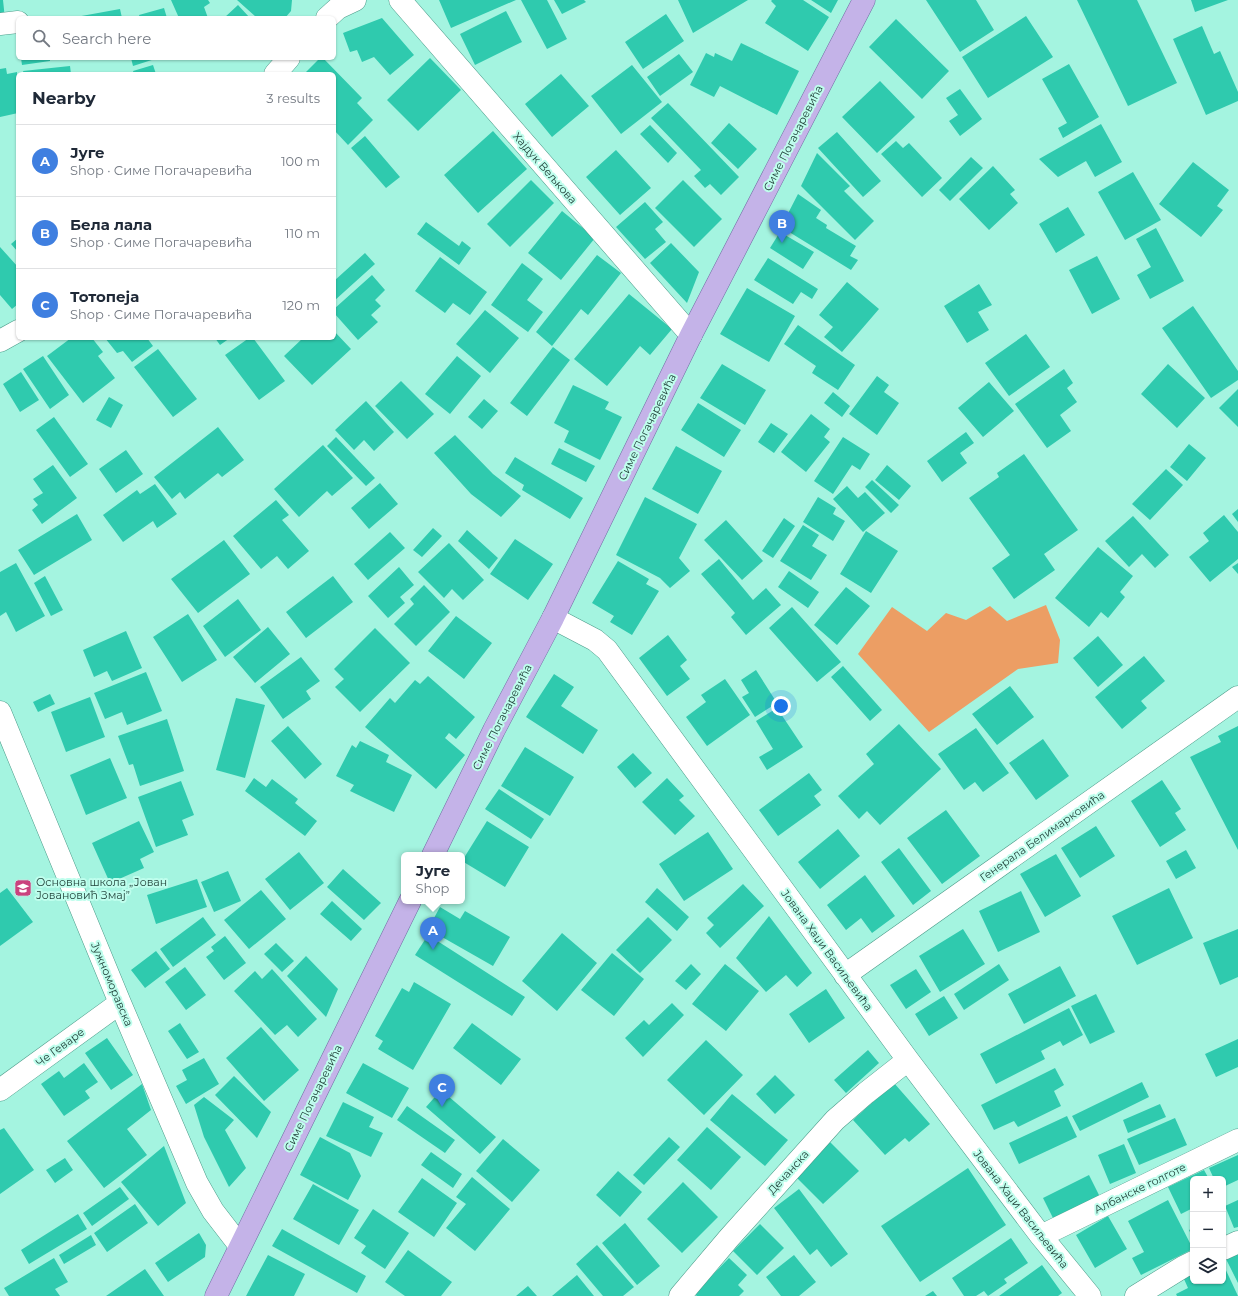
<!DOCTYPE html>
<meta charset="utf-8">
<style>
body{margin:0;font-family:Montserrat,sans-serif;background:#f6f6f7;color:#1f2937}
.controls{position:absolute;right:12px;bottom:12px;display:grid;overflow:hidden;border-radius:6px;box-shadow:0 1px 3px #0004}
.controls button{width:36px;height:36px;display:grid;place-items:center;padding:0;border:0;border-bottom:1px solid #e0e1e3;background:#fff;color:#1f2937;font:20px sans-serif}
.you{position:absolute;left:781px;top:706px;width:14px;height:14px;margin:-10px;border:3px solid #fff;border-radius:50%;background:#1a73e8;box-shadow:0 0 0 6px #1a73e833}
.badge{display:grid;place-items:center;width:26px;height:26px;border-radius:50%;background:#ca427e;color:#fff;font-size:13px;font-weight:700}
.pin{position:absolute;translate:-50% -33px;filter:drop-shadow(0 1px 2px #0008)}
.pin::after{content:'';position:absolute;top:21px;width:14px;height:12px;background:inherit;clip-path:polygon(0 0,100% 0,50% 100%)}
.popup{position:absolute;left:401px;top:852px;width:64px;height:52px;box-sizing:border-box;display:grid;place-content:center;border-radius:6px;background:#fff;filter:drop-shadow(0 1px 3px #0005);font-size:13px;white-space:nowrap;color:#747a83}
.popup b{font-size:15px;color:#1f2937}
.popup::after{content:'';position:absolute;left:50%;top:100%;margin-left:-8px;border:8px solid transparent;border-top-color:#fff}
.list{margin:0;padding:0;list-style:none}
h2{display:flex;justify-content:space-between;align-items:center;height:52px;margin:0;padding:0 16px;font-size:17px}
h2 small{font-size:13px;font-weight:400;color:#747a83}
.list li{display:grid;grid-template-columns:26px 1fr auto;gap:12px;align-items:center;box-sizing:border-box;height:72px;padding:0 16px;border-top:1px solid #e0e1e3}
.list b{display:block;font-size:15px;white-space:nowrap}
.list p{margin:0;font-size:13px;white-space:nowrap;color:#747a83}
.list em{font-size:13px;font-style:normal;color:#747a83}
.icon{flex:none;width:22px;height:22px;fill:none;stroke:currentColor;stroke-width:2;stroke-linecap:round;stroke-linejoin:round}
.map{position:relative;flex:none;width:1238px;height:1296px;overflow:hidden}
.search{position:absolute;background:#fff;box-shadow:0 1px 3px #0004;left:16px;top:16px;width:320px;height:44px;display:flex;align-items:center;gap:10px;box-sizing:border-box;padding:0 14px;border-radius:6px;color:#747a83;font-size:15px}
.panel{position:absolute;background:#fff;box-shadow:0 1px 3px #0004;left:16px;top:72px;width:320px;height:268px;border-radius:6px}
.map>svg:first-child{display:block}
.green{fill:#ec9e64}
.building{fill:#2fcaae}
.lines{fill:none;stroke-linecap:round;stroke-linejoin:round}
.minor-casing{stroke:#4d9c8a;stroke-width:23}
.major-casing{stroke:#716ba2;stroke-width:23}
.minor{stroke:#fff;stroke-width:22}
.major{stroke:#c4b3e8;stroke-width:22}
.labels{text-anchor:middle;dominant-baseline:central;stroke-width:4;stroke-linejoin:round;paint-order:stroke}
.street-label{font-size:11px;fill:#22433b;stroke:#bffeed}
.poi-label{font-size:11px;fill:#22433b;stroke:#bffeed;text-anchor:start}
</style>
<div class="map">
<svg width="1238" height="1296" viewBox="0 0 1238 1296">
<rect width="100%" height="100%" fill="#a4f4e0"/>
<path class="green" d="M1046 605 1060 640 1058 663 1018 669 929 732 858 654 892 607 927 631 946 613 966 620 990 606 1007 621Z"/>
<path class="building" d="M0 0H3L5 19H0Z
M171 0H208L210 3 204 7 208 18H179Z
M237 0H292L291 11 285 18H257Z
M439 0H516L451 28Z
M521 0H547L567 39 547 49Z
M554 0H584L586 2 562 14Z
M678 0H748L693 33Z
M772 0H803L829 17 808 51 765 23 776 6 771 1Z
M811 0H838L831 13Z
M926 0H976L994 30 960 52Z
M1077 0H1137L1177 83 1128 106Z
M1191 0H1228L1195 12Z
M238 5 250 18H224Z
M164 8 167 18H140L139 15Z
M120 9 122 18H76V17Z
M506 11 522 42 475 65 460 34Z
M666 14 684 41 643 69 625 42Z
M1026 16 1053 57 988 98 962 57Z
M382 18 414 55 390 75 374 57 362 62 357 50 350 52 343 33Z
M896 19 949 71 922 99 869 47Z
M1202 26 1214 54 1220 51 1238 92V101L1206 115 1173 39Z
M741 43 799 71 777 115 720 86 714 97 690 85 706 53 714 57 715 53 732 61Z
M679 54 693 72 660 96 647 77Z
M21 58H50V61L22 65Z
M131 58H158L133 66Z
M320 58H323L362 98 357 103 373 120 348 145 334 130V74H304Z
M430 58 461 90 418 131 387 100Z
M1069 64 1099 117 1063 138 1058 128 1067 123 1042 79Z
M153 65 156 74H134L133 71Z
M632 65 662 102 621 134 591 96Z
M70 66 71 74H24L23 71Z
M6 68 7 74 17 72 18 113 0 117V69Z
M561 74 589 106 552 137 525 104Z
M880 81 915 117 877 153 842 117Z
M960 89 982 119 960 136 949 121 958 115 946 98Z
M668 103 739 177 721 195 710 184 705 188 694 176 701 170 651 118Z
M729 123 757 149 738 169 711 143Z
M1101 124 1122 162 1095 177 1086 161 1058 177 1039 159Z
M650 125 677 153 668 163 640 134Z
M493 131 527 169 478 213 444 175Z
M837 132 881 181 863 197 818 148Z
M365 136 400 177 386 188 351 148Z
M896 141 903 148 909 143 942 178 922 197 881 154Z
M616 150 651 188 620 215 586 177Z
M817 153 850 186 844 191 874 221 855 240 801 186Z
M971 157 983 168 950 201 939 190Z
M1193 162 1229 190 1217 206 1223 210 1201 237 1159 204Z
M993 166 1015 190 1010 194 1018 203 989 230 959 199Z
M1133 172 1161 220 1125 240 1098 192Z
M531 180 554 203 510 247 487 224Z
M683 180 722 219 694 247 655 208Z
M798 194 821 210 816 218 827 225 826 228 856 246 850 256 858 260 851 270 781 227Z
M645 202 663 222 655 229 666 242 645 259 616 227Z
M1068 207 1085 235 1056 253 1039 224Z
M562 211 595 238 561 280 528 253Z
M426 222 459 246 462 241 471 248 459 265 417 234Z
M1156 228 1184 281 1150 299 1137 275 1151 267 1136 239Z
M780 232 814 252 803 269 770 248Z
M18 238V252L11 244Z
M671 243 699 272 687 303 650 263Z
M0 247 18 267V304L12 309 0 295Z
M365 253 375 264 334 301V281Z
M597 255 621 273 588 315 581 309 552 346 536 332Z
M1097 256 1120 299 1092 314 1069 270Z
M440 257 487 292 470 315 453 303 445 313 415 291Z
M768 258 818 289 812 299 801 292 793 304 754 280Z
M522 263 543 279 527 300 543 312 528 332 491 305Z
M372 275 385 290 375 300 381 306 371 315 378 322 358 340 334 313V309Z
M847 282 879 309 842 352 824 337 833 327 819 315Z
M979 284 992 305 978 312 989 330 967 343 944 306Z
M747 288 795 316 769 362 720 334Z
M629 294 672 329 650 355 640 346 607 386 574 359Z
M1193 306 1238 371V380L1211 398 1162 328Z
M485 310 519 338 490 373 456 344Z
M798 325 855 365 838 390 812 373 816 366 784 344Z
M334 331 351 349 312 385 284 356 303 338H334Z
M1026 334 1050 367 1009 396 985 363Z
M71 338H85L86 340 92 338 103 352 98 356 115 378 83 403 47 356Z
M105 338H147L153 346 132 362 123 351 117 353Z
M215 338H230L220 345Z
M249 338H253L285 381 259 400 225 355Z
M553 347 570 360 527 416 510 403Z
M158 349 197 399 173 417 134 367Z
M43 356 69 395 50 409 23 369Z
M457 356 481 376 450 414 425 394Z
M722 364 766 390 745 425 700 398Z
M1168 364 1205 398 1177 428 1141 394Z
M1064 369 1073 383 1067 388 1077 402 1060 415 1071 431 1047 448 1015 404Z
M21 372 39 400 20 412 3 384Z
M877 376 889 385 884 392 899 403 877 435 849 414Z
M401 381 434 414 407 439 375 406Z
M989 382 1014 411 983 437 958 408Z
M573 385 609 402 605 409 622 417 600 460 564 442 569 431 554 423Z
M1238 389V427L1219 408Z
M833 392 850 406 842 417 824 403Z
M109 397 123 405 111 428 96 420Z
M484 399 498 411 482 429 468 417Z
M366 401 394 432 374 451 364 440 354 450 335 430Z
M698 403 741 430 724 457 681 430Z
M811 414 830 429 824 437 830 442 806 472 781 452Z
M54 417 88 464 70 477 36 430Z
M771 423 788 434 774 453 758 442Z
M218 427 244 460 222 477 218 473 185 499 180 492 172 499 154 477Z
M966 432 974 443 960 453 967 463 942 482 927 461Z
M455 435 493 474 521 496 501 517 471 494 434 453Z
M336 437 375 478 366 486 327 446Z
M843 437 870 454 860 470 852 465 833 494 814 481Z
M1189 444 1206 458 1187 481 1170 467Z
M323 445 353 478 332 496 327 491 299 517 274 489Z
M676 446 722 471 698 514 652 489Z
M559 448 595 466 586 482 551 464Z
M126 450 143 474 116 493 99 469Z
M1024 454 1078 530 1044 554 1055 570 1014 599 992 568 1010 555 969 498 999 477 997 473Z
M515 457 583 498 570 519 522 490 524 485 505 473Z
M53 465 77 498 42 524 32 510 38 505 33 499 43 493 33 479Z
M887 465 911 486 899 500 875 480Z
M1166 469 1183 485 1150 520 1132 504Z
M872 480 899 505 891 513 865 487Z
M380 483 398 504 369 529 351 508Z
M155 484 177 514 157 528 153 521 123 542 103 515 137 490 140 494Z
M847 486 858 498 865 492 885 513 863 532 833 499Z
M645 497 697 524 679 558 690 571 670 588 660 578 616 555Z
M818 497 836 508 833 514 845 521 833 541 803 522Z
M276 500 289 515 282 520 309 551 288 569 277 556 261 569 233 536Z
M1238 509V522L1232 514Z
M77 514 92 540 34 575 18 550Z
M1224 515 1238 532V559L1210 582 1189 557 1209 541 1203 533Z
M1133 516 1169 555 1155 568 1142 554 1129 567 1105 541Z
M784 518 795 526 773 558 762 551Z
M726 520 763 561 742 580 704 540Z
M803 525 819 535 812 546 827 555 811 580 780 561Z
M433 528 442 536 422 557 413 550Z
M467 530 498 558 489 569 458 541Z
M866 531 898 551 871 593 840 574Z
M390 532 405 548 368 580 354 564Z
M515 539 553 564 528 600 490 574Z
M224 540 250 574 198 613 171 579Z
M449 543 484 580 463 600 452 589 444 598 418 572Z
M1098 547 1133 576 1120 592 1125 597 1108 618 1101 612 1089 627 1055 598Z
M719 559 753 600 766 588 781 605 746 635 731 617 735 613 701 574Z
M618 561 649 579 646 584 659 591 632 635 610 622 614 616 592 603Z
M16 563 45 616 16 632 6 612 0 616V572Z
M1238 563V574L1232 567Z
M399 567 414 585 400 597 405 603 388 618 368 596Z
M789 571 819 592 808 608 778 587Z
M45 576 63 610 51 616 34 583Z
M333 576 353 602 306 638 286 612Z
M424 585 450 612 416 646 394 624 414 604 410 599Z
M846 587 870 606 837 645 814 625Z
M238 599 261 630 225 657 203 626Z
M792 607 841 662 817 682 769 628Z
M188 614 217 660 182 682 153 637Z
M456 616 492 643 464 679 428 651Z
M268 627 290 654 255 683 233 657Z
M375 628 410 663 360 712 335 687 344 679 334 669Z
M126 631 142 668 112 681 107 671 94 677 83 650Z
M668 635 687 660 680 666 690 679 667 696 639 658Z
M1098 636 1123 665 1098 687 1073 658Z
M1144 656 1165 681 1141 701 1147 708 1122 729 1095 697Z
M301 657 320 681 306 691 311 699 283 719 260 687Z
M843 666 882 710 870 721 831 677Z
M756 670 777 703 755 717 742 697 749 693 741 680Z
M146 672 162 711 127 725 122 712 105 719 94 693Z
M554 674 574 687 561 706 598 730 583 754 526 717Z
M428 676 475 717 456 739 449 733 445 738 465 755 436 789 365 727 390 698 395 703 415 680 420 684Z
M725 679 750 715 707 746 686 717 706 702 701 695Z
M1010 686 1034 717 997 745 972 714Z
M50 694 55 704 38 712 33 702Z
M90 697 105 737 66 752 51 712Z
M236 698 265 705 245 778 216 770Z
M777 708 803 747 767 770 759 757 773 749 756 721Z
M167 719 184 771 140 786 133 764 129 765 118 736Z
M899 724 941 769 880 825 867 811 859 819 838 796 874 764 866 754Z
M288 726 322 764 305 779 271 741Z
M1238 726V850L1190 757 1221 742 1218 736Z
M976 728 1009 773 983 792 975 782 964 790 938 754Z
M1043 739 1069 776 1036 800 1009 763Z
M360 741 389 755 386 762 412 775 394 812 350 791 354 785 336 776 352 745 356 748Z
M525 747 574 777 550 816 501 786Z
M633 753 652 773 635 788 617 767Z
M110 758 127 798 86 815 70 775Z
M809 773 822 790 814 796 821 805 778 836 759 810Z
M254 778 266 787 272 779 298 799 295 803 317 821 305 836 245 791Z
M667 778 684 796 679 800 695 816 675 835 642 802Z
M1162 780 1181 809 1175 813 1186 830 1160 847 1131 801Z
M181 781 194 815 182 820 188 835 156 847 138 797Z
M499 789 544 819 531 839 485 809Z
M946 810 980 856 942 884 907 838Z
M139 821 154 852 140 859 144 868 110 883 92 843Z
M487 821 529 847 505 887 462 861Z
M1096 826 1115 856 1080 878 1061 848Z
M838 829 860 856 820 889 798 862Z
M708 832 733 869 684 901 659 864Z
M899 848 931 891 913 905 881 862Z
M1186 850 1196 868 1176 879 1166 861Z
M299 852 324 883 290 910 265 879Z
M1056 854 1081 896 1045 917 1020 874Z
M343 869 381 903 364 920 327 887Z
M228 871 241 901 214 912 201 882Z
M865 875 895 916 872 933 861 918 846 930 827 905Z
M197 879 207 907 156 924 147 895Z
M743 884 764 906 720 948 706 933 714 925 707 918Z
M7 888 33 922 0 946V893Z
M657 888 689 917 677 931 645 902Z
M1169 888 1193 938 1137 965 1112 916Z
M261 890 286 919 249 949 224 920Z
M1021 891 1040 932 998 952 979 911Z
M332 901 362 929 351 941 320 914Z
M440 907 460 919 465 911 510 937 493 966 428 929Z
M769 916 812 973 797 987 786 975 766 992 736 958Z
M203 917 216 935 173 967 160 949Z
M648 917 672 940 640 973 616 950Z
M963 929 985 964 940 992 919 956Z
M1238 929V977L1220 985 1203 943Z
M562 933 597 963 557 1011 522 981Z
M428 935 525 997 512 1016 415 955Z
M225 936 246 963 224 980 206 957 214 951 211 947Z
M276 943 294 961 282 972 264 954Z
M156 951 170 969 145 988 131 970Z
M612 953 644 979 614 1016 581 990Z
M306 956 338 989 326 1017 287 976Z
M691 964 701 974 686 990 675 981Z
M725 964 759 991 726 1031 692 1004Z
M999 964 1009 980 964 1010 954 994Z
M1060 966 1076 996 1024 1024 1008 994Z
M185 967 206 995 186 1010 165 982Z
M272 969 317 1019 298 1037 287 1025 275 1035 234 991 255 971 262 979Z
M916 969 931 992 906 1009 890 985Z
M414 982 451 1004 413 1070 378 1049 383 1041 375 1036 402 988 409 992Z
M826 989 845 1018 809 1043 789 1014Z
M1096 994 1115 1032 1090 1044 1071 1006Z
M944 996 958 1018 929 1036 915 1014Z
M672 1003 684 1015 643 1057 625 1038 644 1020 649 1025Z
M1069 1008 1083 1035 1063 1046 1060 1041 1041 1051 1045 1059 996 1084 980 1054Z
M180 1023 199 1052 187 1059 168 1031Z
M472 1023 521 1059 501 1085 453 1048Z
M261 1027 299 1070 264 1101 226 1058Z
M107 1038 133 1075 111 1090 85 1053Z
M1238 1039V1067L1216 1077 1205 1054Z
M706 1040 743 1075 704 1115 667 1080Z
M868 1050 879 1063 846 1093 834 1080Z
M204 1058 219 1084 186 1104 176 1086 187 1080 182 1070Z
M84 1063 98 1082 85 1091 90 1098 64 1116 41 1084 59 1071 64 1078Z
M363 1063 409 1088 392 1118 346 1093Z
M1055 1068 1064 1085 1054 1091 1061 1106 1018 1127 1014 1121 994 1130 981 1105Z
M775 1075 795 1095 775 1114 756 1094Z
M234 1076 271 1112 257 1138 215 1095Z
M1142 1082 1149 1097 1080 1131 1072 1116Z
M894 1083 930 1124 909 1142 905 1138 885 1155 853 1120Z
M142 1084 151 1110 127 1129 147 1155 104 1188 67 1141Z
M441 1090 496 1137 480 1154 426 1107Z
M732 1094 788 1140 765 1166 710 1120Z
M204 1097 234 1120 225 1130 246 1168 229 1187 204 1137 194 1105Z
M343 1102 374 1117 369 1127 383 1133 371 1157 326 1136Z
M1160 1104 1166 1117 1128 1133 1123 1120Z
M407 1106 455 1140 445 1153 397 1120Z
M1067 1116 1077 1137 1019 1164 1009 1143Z
M1175 1118 1187 1145 1139 1165 1127 1139Z
M707 1127 741 1157 711 1190 677 1160Z
M4 1128 34 1170 0 1194V1130Z
M320 1137 350 1153 361 1176 348 1200 300 1175Z
M669 1137 680 1147 644 1185 633 1175Z
M503 1139 540 1170 512 1202 476 1171Z
M830 1142 859 1171 823 1204 795 1176Z
M1124 1144 1136 1173 1110 1184 1098 1155Z
M164 1146 186 1203 158 1226 121 1182Z
M431 1152 462 1174 453 1188 421 1165Z
M1238 1155V1180L1223 1187V1179H1214L1209 1168Z
M65 1158 73 1170 55 1183 46 1170Z
M968 1168 1006 1225 920 1282 881 1226Z
M1204 1170 1209 1179H1193V1208L1181 1214 1168 1187Z
M618 1171 642 1192 620 1217 596 1195Z
M1089 1175 1100 1197 1054 1220 1043 1198Z
M472 1177 510 1209 475 1251 446 1228 466 1204 456 1197Z
M422 1178 457 1203 434 1237 398 1212Z
M683 1182 718 1217 682 1253 647 1219Z
M313 1184 359 1210 339 1245 293 1219Z
M120 1187 129 1199 92 1226 83 1213Z
M799 1189 848 1254 831 1267 817 1249 810 1255 774 1208Z
M1168 1200 1193 1249 1141 1275 1132 1258 1144 1252 1128 1221Z
M1238 1200V1227L1234 1228 1225 1206Z
M135 1204 148 1223 107 1252 94 1233Z
M373 1209 409 1233 385 1269 361 1253 366 1246 354 1238Z
M78 1214 87 1229 29 1264 21 1250Z
M1108 1216 1127 1249 1095 1268 1076 1235Z
M625 1223 660 1266 637 1285 602 1243Z
M760 1224 784 1248 757 1275 733 1251Z
M1193 1228V1239L1189 1230Z
M282 1229 366 1276 357 1293 272 1246Z
M199 1233 206 1245 205 1257 168 1282 155 1263Z
M91 1235 96 1245 64 1264 59 1255Z
M1011 1238 1028 1263 1004 1279 1007 1283 988 1296 984 1291 976 1296H964L952 1278Z
M597 1245 634 1287 623 1296H603L576 1264Z
M408 1250 452 1282 441 1296H405L385 1282Z
M1238 1252V1283L1226 1259Z
M268 1255 305 1274 294 1296H246Z
M794 1255 816 1282 799 1296H781L766 1277Z
M54 1258 68 1282 55 1289 60 1296H9L4 1288Z
M729 1258 747 1275 738 1285 744 1291 739 1296H697L694 1294Z
M1223 1264 1238 1296H1177L1176 1294 1188 1288 1184 1279 1193 1274V1281H1223Z
M1042 1265 1062 1293 1058 1296H999Z
M145 1269 164 1296H106Z
M577 1275 594 1296H552Z
M528 1286 537 1296H516Z
M933 1291 937 1296H925Z"/>
<g class="lines">
<defs>
<path id="minor" d="M400 0 691 335
M327 18 338 8 355 0
M0 24 18 22
M275 74 289 58
M0 341 18 331
M553 618 595 640 607 650 908 1060 1041 1236 1090 1296
M0 712 120 1003 197 1183 213 1211 240 1246
M845 975 1238 697
M0 1090 120 1003
M1041 1236 1238 1140
M1223 1249 1238 1242
M680 1296 729 1238 835 1120 866 1093 908 1060
M1136 1296 1183 1267 1193 1262"/>
<path id="major" d="M433 855 494 730 553 618 691 335 864 0
M216 1296 410 901"/>
</defs>
<use href="#minor" class="minor-casing"/>
<use href="#major" class="major-casing"/>
<use href="#minor" class="minor"/>
<use href="#major" class="major"/>
</g>
<defs>
<symbol id="school-square" viewBox="-11 -11 22 22"><rect x="-9" y="-9" width="18" height="18" rx="4" fill="#ca427e" stroke="#bffeed"/><path d="M0-5L7-2L0 1L-7-2ZM-4 1L0 2.5L4 1V4Q0 6-4 4Z" fill="#fff"/></symbol>
</defs>
<g fill-rule="evenodd">
<use href="#school-square" x="13" y="878" width="20" height="20"/>
</g>
<g class="labels">
<g class="street-label">
<text transform="translate(793 138) rotate(-63)">Симе Погачаревића</text>
<text transform="translate(545 168) rotate(49)">Хајдук Вељкова</text>
<text transform="translate(647 427) rotate(-64)">Симе Погачаревића</text>
<text transform="translate(502 717) rotate(-63)">Симе Погачаревића</text>
<text transform="translate(1042 836) rotate(-35)">Генерала Белимарковића</text>
<text transform="translate(827 950) rotate(54)">Јована Хаџи Васиљевића</text>
<text transform="translate(112 984) rotate(67)">Јужноморавска</text>
<text transform="translate(60 1047) rotate(-36)">Че Геваре</text>
<text transform="translate(313 1098) rotate(-64)">Симе Погачаревића</text>
<text transform="translate(788 1172) rotate(-48)">Дечанска</text>
<text transform="translate(1140 1188) rotate(-26)">Албанске голготе</text>
<text transform="translate(1021 1209) rotate(52)">Јована Хаџи Васиљевића</text>
</g>
<g class="poi-label">
<text x="36" y="882">Основна школа „Јован<tspan x="36" dy="13">Јовановић Змај”</tspan></text>
</g>
</g>
</svg>
<div class="controls">
<button>+</button>
<button>−</button>
<button><svg class="icon" aria-label="layers" viewBox="0 0 24 24"><path d="M12 4l9 5-9 5-9-5zM3 14l9 5 9-5"/></svg></button>
</div>
<div class="you"></div>
<div class="pin badge" style="left:433px;top:950px;background:#3f7fe0">A</div>
<div class="popup"><b>Југе</b>Shop</div>
<div class="pin badge" style="left:782px;top:243px;background:#3f7fe0">B</div>
<div class="pin badge" style="left:442px;top:1107px;background:#3f7fe0">C</div>
<div class="search"><svg class="icon" aria-label="search" viewBox="0 0 24 24"><circle cx="10" cy="10" r="6"/><path d="M15 15l6 6"/></svg>Search here</div>
<section class="panel">
<h2>Nearby<small>3 results</small></h2>
<ul class="list">
<li><span class="badge" style="background:#3f7fe0">A</span><div><b>Југе</b><p>Shop · Симе Погачаревића</p></div><em>100 m</em></li>
<li><span class="badge" style="background:#3f7fe0">B</span><div><b>Бела лала</b><p>Shop · Симе Погачаревића</p></div><em>110 m</em></li>
<li><span class="badge" style="background:#3f7fe0">C</span><div><b>Тотопеја</b><p>Shop · Симе Погачаревића</p></div><em>120 m</em></li>
</ul>
</section>
</div>
